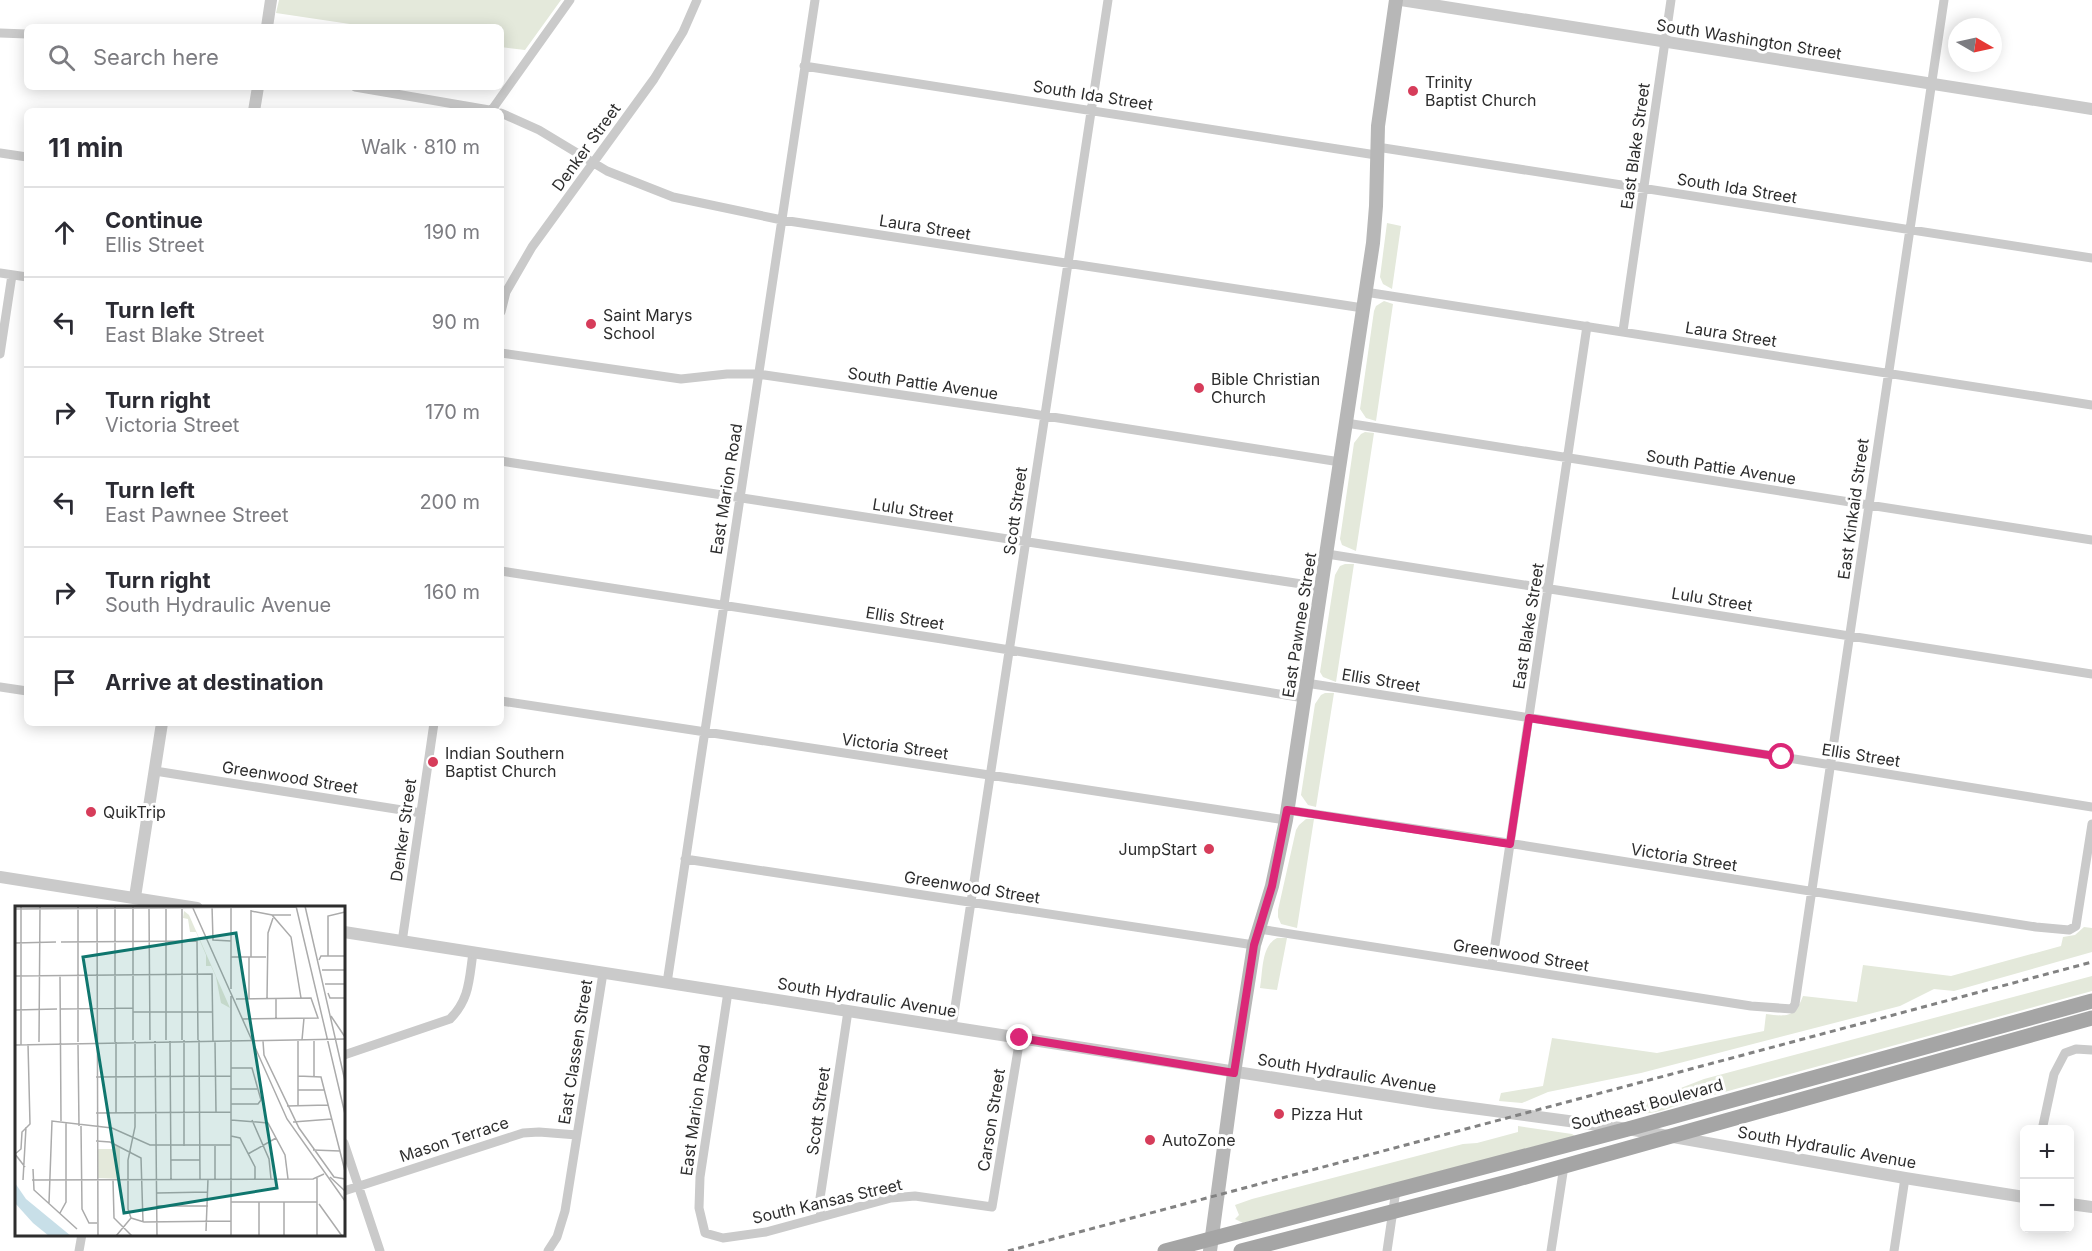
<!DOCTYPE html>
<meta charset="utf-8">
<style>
body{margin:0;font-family:Inter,sans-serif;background:#f7f7f7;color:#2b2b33}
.controls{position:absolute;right:18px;bottom:18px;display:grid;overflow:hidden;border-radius:9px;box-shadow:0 3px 15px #0003}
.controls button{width:54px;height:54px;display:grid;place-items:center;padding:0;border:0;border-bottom:2px solid #e1e1e2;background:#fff;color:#2b2b33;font:30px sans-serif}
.compass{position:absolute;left:1948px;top:18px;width:54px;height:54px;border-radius:50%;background:#fff;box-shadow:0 3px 15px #0003;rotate:99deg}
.stop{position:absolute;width:18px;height:18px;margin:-14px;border:4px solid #db2777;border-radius:50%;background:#fff}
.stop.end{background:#db2777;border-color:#fff;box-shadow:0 2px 6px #0008}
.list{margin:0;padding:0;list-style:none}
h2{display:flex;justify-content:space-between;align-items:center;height:78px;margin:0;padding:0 24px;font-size:26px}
h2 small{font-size:20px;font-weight:400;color:#7c7c81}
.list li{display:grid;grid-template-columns:39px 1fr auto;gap:18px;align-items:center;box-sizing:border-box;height:90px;padding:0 24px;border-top:2px solid #e1e1e2}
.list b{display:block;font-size:22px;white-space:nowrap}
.list p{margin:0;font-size:20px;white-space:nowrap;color:#7c7c81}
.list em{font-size:20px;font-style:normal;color:#7c7c81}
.icon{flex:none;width:33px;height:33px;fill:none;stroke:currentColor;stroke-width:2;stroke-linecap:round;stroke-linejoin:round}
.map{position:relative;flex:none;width:2092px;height:1251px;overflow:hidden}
.search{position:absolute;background:#fff;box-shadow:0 3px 15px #0003;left:24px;top:24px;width:480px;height:66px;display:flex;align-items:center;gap:15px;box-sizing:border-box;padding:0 21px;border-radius:9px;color:#7c7c81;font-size:22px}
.panel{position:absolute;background:#fff;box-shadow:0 3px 15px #0003;left:24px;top:108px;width:480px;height:618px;border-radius:9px}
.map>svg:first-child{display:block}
.green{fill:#e4e9db}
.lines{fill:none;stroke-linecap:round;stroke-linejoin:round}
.minor{stroke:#cacaca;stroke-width:9}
.tertiary{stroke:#cacaca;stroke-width:12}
.secondary{stroke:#b7b7b7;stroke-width:14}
.primary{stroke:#a5a5a5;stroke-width:15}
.rail{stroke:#828282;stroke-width:3;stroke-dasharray:6 4.5;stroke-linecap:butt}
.route{stroke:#db2777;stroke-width:8}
.poi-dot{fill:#d63c5a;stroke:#fff;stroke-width:2}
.labels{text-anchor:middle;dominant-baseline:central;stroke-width:6;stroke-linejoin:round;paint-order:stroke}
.street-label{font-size:16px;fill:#2d2d2d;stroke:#fff}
.poi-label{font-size:16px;fill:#2d2d2d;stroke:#fff;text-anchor:start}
.inset-road{fill:none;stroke:#ababab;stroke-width:1.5}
.view{fill:#0f766e;fill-opacity:0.15;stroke:#0f766e;stroke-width:3}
.inset-edge{fill:none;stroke:#2d2d2d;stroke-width:3}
</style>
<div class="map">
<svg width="2092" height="1251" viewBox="0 0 2092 1251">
<rect width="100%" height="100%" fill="#fff"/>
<path class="green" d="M279 0H561L525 50 501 47V27H370L276 13Z
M1387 223 1401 226 1392 289 1383 284 1380 277Z
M1384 301 1393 304 1376 421 1366 418 1360 409 1374 311 1376 306Z
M1365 432 1374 433 1356 551 1342 545 1340 539 1354 443 1361 434Z
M1345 564H1354L1336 682 1323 677 1320 672 1335 575 1340 566Z
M1325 693H1334L1316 807 1308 805 1301 795 1315 704 1321 695Z
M1306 819H1314L1297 928 1281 924 1278 917V910L1296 830 1299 825Z
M2084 927 2092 928V952L1954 991 1934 989 1900 1006 1641 1073 1548 1092 1522 1103 1499 1101 1501 1093 1543 1086 1552 1038 1657 1053 1764 1031 1766 1014C1788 1017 1795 1017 1803 996L1857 1002 1863 965 1951 976 2061 946 2063 937 2075 935Z
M1277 938H1287L1277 990 1260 988C1263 972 1261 946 1277 938Z
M2092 976V991L1681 1104C1651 1115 1641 1116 1610 1112L1614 1108 1668 1093 1704 1079Z
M1518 1126 1572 1134 1575 1136 1243 1223 1235 1219 1239 1215 1235 1205 1252 1199 1463 1144 1477 1143 1518 1132Z"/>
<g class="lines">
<path class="minor" d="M0 33 27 34
M804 66 1376 155
M355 87 495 111
M491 111 570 0
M501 113 539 130 607 171 673 197 782 220 1363 308
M1377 147 2092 258
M0 153 27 157
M0 273 27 277
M1365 292 2092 405
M501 312 506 292 532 247 654 79 683 32 697 0
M1623 331 1671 0
M501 353 681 379 727 374H758L1020 412 1340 462
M0 354 12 275
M1346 423 2092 540
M501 461 1321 587
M1327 554 2092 674
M501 571 942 639 1304 698
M1306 683 1782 757 2092 807
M0 687 27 691
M501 701 1286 820
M155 771 421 813
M1287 810 1470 837 2036 927 2069 930 2076 926 2092 824
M685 859 1254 945
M1259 929 1751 1006 1792 1009 1795 1004 1944 0
M402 942 434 723
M1492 965 1587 326
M667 983 815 0
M728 992 700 1177 699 1208 705 1233 723 1238 766 1232 891 1198 915 1196 992 1207 1020 1038
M952 1027 1108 0
M344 1055 450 1019C470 999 469 979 473 953
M2042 1130 2054 1074 2065 1053 2076 1049 2092 1050
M344 1143 380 1251
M344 1191 523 1133 539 1132 577 1135
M821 1216 819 1205 848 1011
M79 1251 82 1234
M548 1251 557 1237 565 1211 603 973
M1387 1251 1396 1190
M1551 1251 1564 1166
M1894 1251 1905 1178"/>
<path class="tertiary" d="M1401 0 2092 109
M267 27 271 0
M254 111 258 87
M0 877 197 908
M135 897 162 723
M344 932 1435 1103 1628 1129 1905 1178 2024 1197
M2070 1204 2092 1207"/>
<path class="secondary" d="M1210 1251 1234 1073 1254 945 1272 886 1286 820 1373 243 1376 206 1378 126 1396 0"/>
<path class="primary" d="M1165 1251 1628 1129 2092 1001
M1241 1251 1511 1181 2092 1018"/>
<path class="rail" d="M1008 1251 2092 962"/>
</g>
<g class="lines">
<path class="route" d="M1020 1038 1234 1073 1254 945 1272 886 1287 810 1510 844 1529 718 1782 757"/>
</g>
<g class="poi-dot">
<circle cx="1413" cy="91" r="6"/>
<circle cx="591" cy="324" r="6"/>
<circle cx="1199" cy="388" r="6"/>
<circle cx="433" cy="762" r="6"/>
<circle cx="91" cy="812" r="6"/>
<circle cx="1209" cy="849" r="6"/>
<circle cx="1279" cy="1114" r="6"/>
<circle cx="1150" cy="1140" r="6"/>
</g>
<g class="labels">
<g class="street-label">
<text transform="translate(1749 39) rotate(9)">South Washington Street</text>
<text transform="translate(1093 95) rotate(9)">South Ida Street</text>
<text transform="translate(1635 146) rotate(-82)">East Blake Street</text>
<text transform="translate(586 147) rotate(-54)">Denker Street</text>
<text transform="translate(1737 188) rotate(9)">South Ida Street</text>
<text transform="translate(925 227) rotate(9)">Laura Street</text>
<text transform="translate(1731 334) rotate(9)">Laura Street</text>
<text transform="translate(923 383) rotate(8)">South Pattie Avenue</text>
<text transform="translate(1721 467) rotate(9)">South Pattie Avenue</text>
<text transform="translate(726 489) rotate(-81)">East Marion Road</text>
<text transform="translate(1853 509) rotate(-82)">East Kinkaid Street</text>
<text transform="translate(913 510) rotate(9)">Lulu Street</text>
<text transform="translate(1015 511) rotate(-82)">Scott Street</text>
<text transform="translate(1712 599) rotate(9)">Lulu Street</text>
<text transform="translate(905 618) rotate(9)">Ellis Street</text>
<text transform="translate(1299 625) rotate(-81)">East Pawnee Street</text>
<text transform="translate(1528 626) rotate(-81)">East Blake Street</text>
<text transform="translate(1381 680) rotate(9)">Ellis Street</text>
<text transform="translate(895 746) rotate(8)">Victoria Street</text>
<text transform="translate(1861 755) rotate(9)">Ellis Street</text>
<text transform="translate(290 777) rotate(9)">Greenwood Street</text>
<text transform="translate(403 830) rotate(-82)">Denker Street</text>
<text transform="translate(1684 857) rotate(9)">Victoria Street</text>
<text transform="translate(972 887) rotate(9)">Greenwood Street</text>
<text transform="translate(1521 955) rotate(9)">Greenwood Street</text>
<text transform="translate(867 997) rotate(9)">South Hydraulic Avenue</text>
<text transform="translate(575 1052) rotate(-81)">East Classen Street</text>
<text transform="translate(1347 1073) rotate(9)">South Hydraulic Avenue</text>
<text transform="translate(1647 1104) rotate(-15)">Southeast Boulevard</text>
<text transform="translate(695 1110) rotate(-82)">East Marion Road</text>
<text transform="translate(818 1111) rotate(-82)">Scott Street</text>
<text transform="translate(991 1120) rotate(-81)">Carson Street</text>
<text transform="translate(454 1139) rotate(-18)">Mason Terrace</text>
<text transform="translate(1827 1147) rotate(10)">South Hydraulic Avenue</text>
<text transform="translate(827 1201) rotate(-13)">South Kansas Street</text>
</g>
<g class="poi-label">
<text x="1425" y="82">Trinity<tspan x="1425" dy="18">Baptist Church</tspan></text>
<text x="603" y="315">Saint Marys<tspan x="603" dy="18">School</tspan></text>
<text x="1211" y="379">Bible Christian<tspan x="1211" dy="18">Church</tspan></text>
<text x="445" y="753">Indian Southern<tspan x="445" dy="18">Baptist Church</tspan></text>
<text x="103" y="812">QuikTrip</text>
<text x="1197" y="849" text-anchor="end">JumpStart</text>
<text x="1291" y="1114">Pizza Hut</text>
<text x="1162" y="1140">AutoZone</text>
</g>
</g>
<g transform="translate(15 906)">
<rect width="330" height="330" fill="#fff"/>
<path d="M169 5 174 9 215 102 206 97 201 71 196 60H191V49L181 26H175L173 13 168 12ZM97 238 105 242V273L83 272 82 243H97Z" fill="#e4e9db"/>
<path d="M0 277 11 293 56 330H34L18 317 0 297Z" fill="#c8dfe8"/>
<path class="inset-road" d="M6 0V139M82 0 83 330M177 0 272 213 330 295M197 0 198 34 216 35M281 0 330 208M290 0 330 175M63 1V136M100 1V136M134 2 135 134M151 2V134M167 2V134M0 3 281 1M236 5 257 9 276 31 286 92M257 9H276M46 36 182 35 183 134M0 37 41 36M313 50V10L330 6M216 51H251M236 51V4M304 54 306 50H330M307 64H330M45 69 46 215M0 70 197 68 198 135M310 78H330M216 83V0M313 87 315 92H330M216 90V330M221 93 296 92 303 112 227 113M234 93V51M252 93 253 27 258 12M261 93V113M45 103 118 102M0 104 42 103M118 106H198M316 110 330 131M118 134V1M169 134V240M184 134 185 273M287 134 289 112M140 135 142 330M155 135 156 273M248 135 249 149 284 222 319 271 330 273M299 135V170M24 136 25 1M101 136V207M200 136 201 206M0 139 330 133M63 139 64 220M216 162H237L246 194 243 198H216M283 170 306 171 330 265M81 171 216 170M216 183H242M283 184H310M283 199V134M272 200 313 199M81 207 216 206M216 214 253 217 270 249 273 273M237 214 254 253 256 273M278 216 317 213M66 220 67 303 74 317H82M216 230 225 232 240 261V273M81 235 95 236 126 252 128 316M200 240V273M298 244 325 245M233 248 261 232M156 254H185M10 261 0 248 6 243 7 226 15 218 13 138M18 263 19 284 62 323M315 271 330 285M302 272V330M8 274 11 221M17 274 298 273 309 268M98 274 99 312 117 330M142 287 193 286M216 296H302M244 296V330M269 296V330M34 297 37 215 97 222 135 239H216M304 298 327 330M142 300H193M45 307 51 296V217M116 312 113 303V254L120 221V135M116 312 129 316 216 315M191 325 193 273M101 330 116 312"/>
<path class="view" d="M221 27 262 282 109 307 68 51Z"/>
<rect width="330" height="330" class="inset-edge"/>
</g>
</svg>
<div class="controls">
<button>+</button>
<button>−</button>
</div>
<svg class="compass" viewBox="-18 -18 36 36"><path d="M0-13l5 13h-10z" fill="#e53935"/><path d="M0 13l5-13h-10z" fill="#7c7c81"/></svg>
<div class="stop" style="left:1782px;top:757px"></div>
<div class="stop end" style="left:1020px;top:1038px"></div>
<div class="search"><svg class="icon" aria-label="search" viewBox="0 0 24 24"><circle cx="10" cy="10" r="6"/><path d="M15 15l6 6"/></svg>Search here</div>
<section class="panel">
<h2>11 min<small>Walk · 810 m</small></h2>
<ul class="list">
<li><svg class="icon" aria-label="ahead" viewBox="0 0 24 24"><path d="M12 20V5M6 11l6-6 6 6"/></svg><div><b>Continue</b><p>Ellis Street</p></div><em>190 m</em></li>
<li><svg class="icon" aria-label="left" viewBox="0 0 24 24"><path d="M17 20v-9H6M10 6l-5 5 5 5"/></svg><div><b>Turn left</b><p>East Blake Street</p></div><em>90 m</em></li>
<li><svg class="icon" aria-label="right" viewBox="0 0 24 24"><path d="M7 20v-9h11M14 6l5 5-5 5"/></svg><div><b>Turn right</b><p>Victoria Street</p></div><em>170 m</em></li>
<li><svg class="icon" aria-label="left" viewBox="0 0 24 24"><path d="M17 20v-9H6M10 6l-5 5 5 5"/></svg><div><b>Turn left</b><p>East Pawnee Street</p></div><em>200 m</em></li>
<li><svg class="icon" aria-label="right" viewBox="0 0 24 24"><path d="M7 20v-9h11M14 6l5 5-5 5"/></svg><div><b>Turn right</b><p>South Hydraulic Avenue</p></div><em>160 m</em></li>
<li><svg class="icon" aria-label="arrive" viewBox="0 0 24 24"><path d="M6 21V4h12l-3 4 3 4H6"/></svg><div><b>Arrive at destination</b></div></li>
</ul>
</section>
</div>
